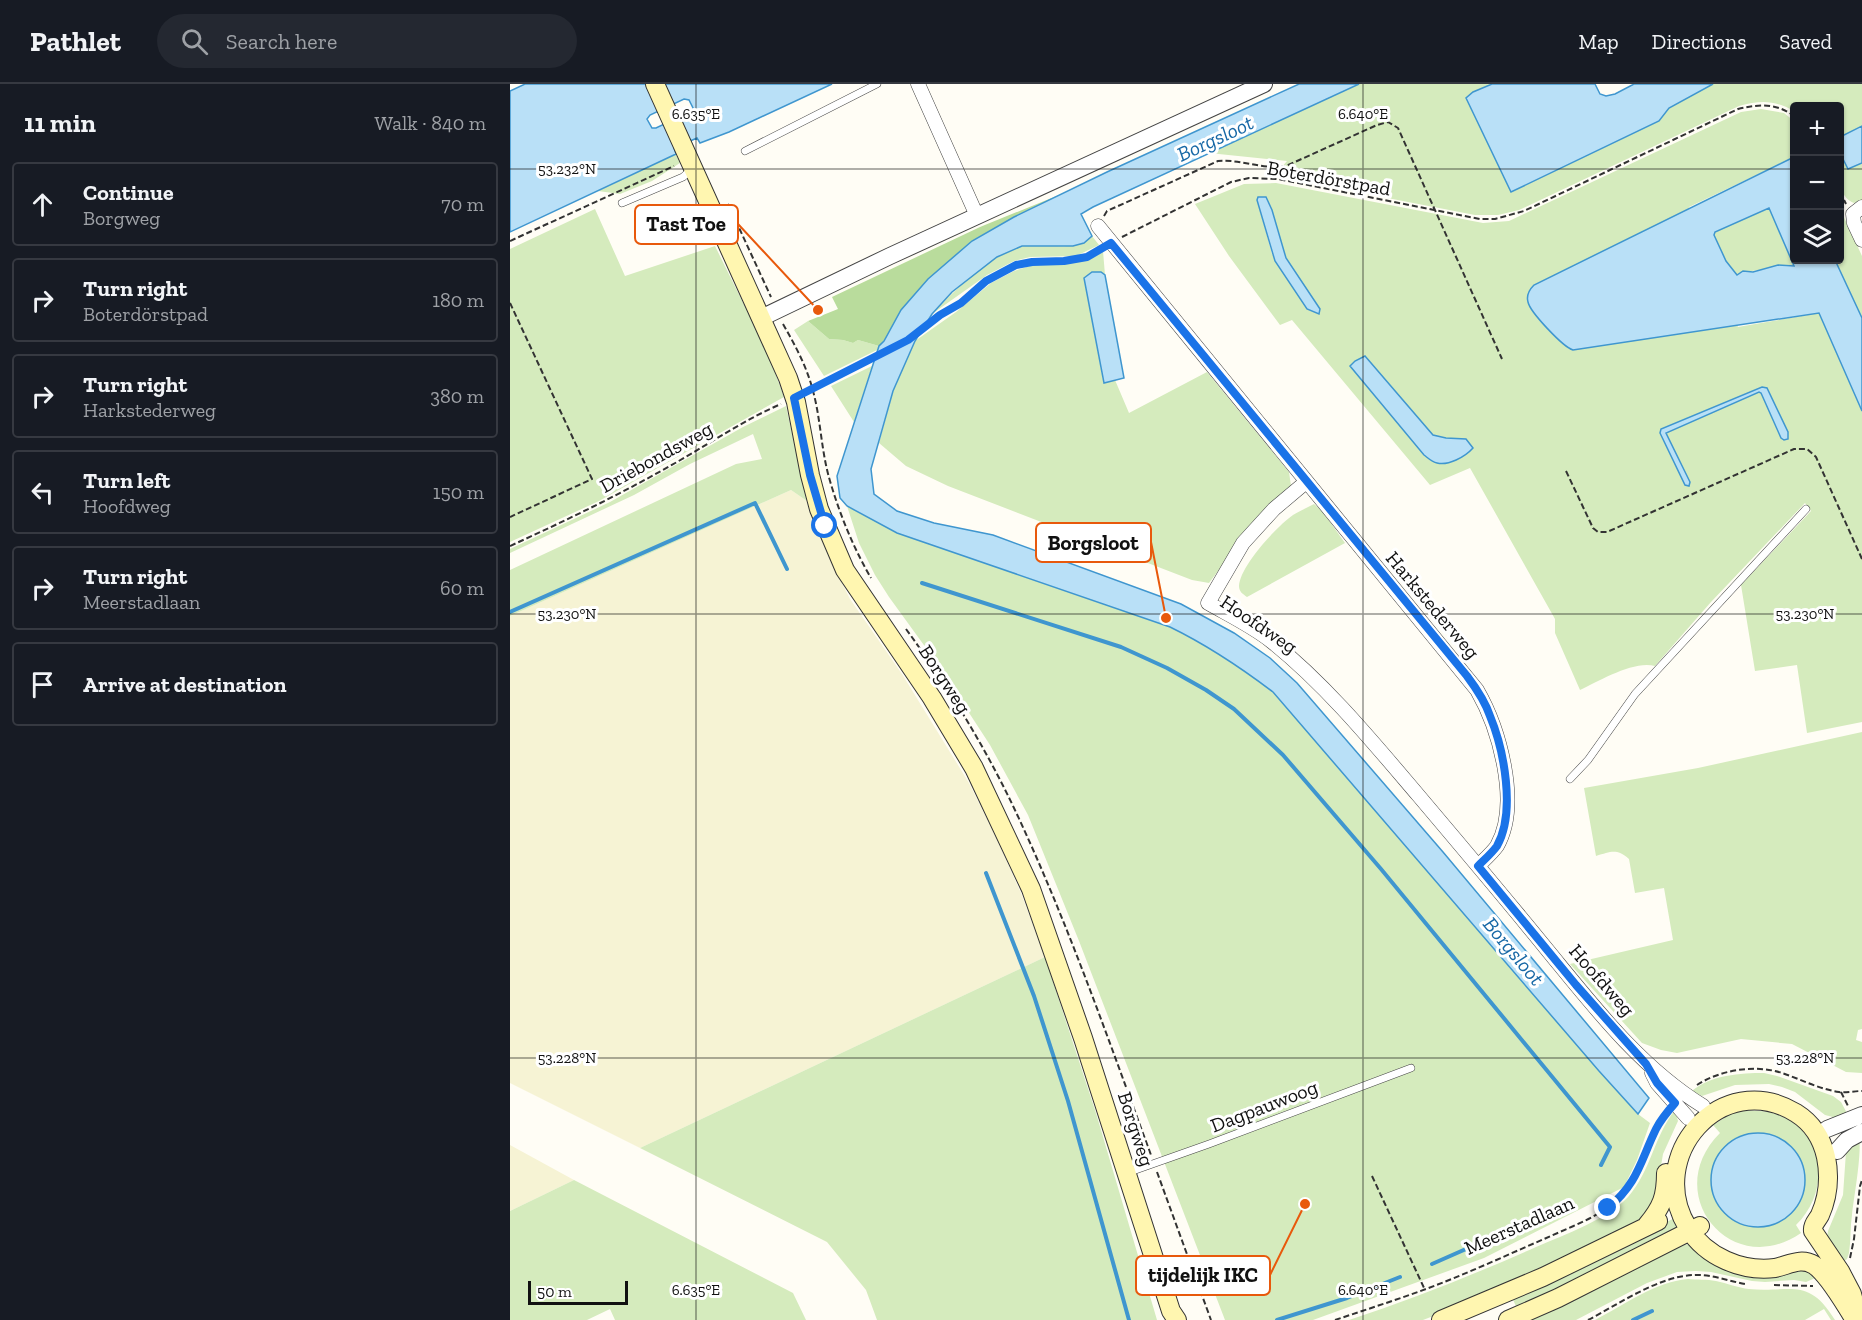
<!DOCTYPE html>
<meta charset="utf-8">
<style>
body{margin:0;font-family:"Zilla Slab",serif;background:#242831;color:#f1f3f6}
.controls{position:absolute;right:18px;top:18px;display:grid;overflow:hidden;border-radius:6px;box-shadow:0 2px 4px #0004}
.controls button{width:54px;height:54px;display:grid;place-items:center;padding:0;border:0;border-bottom:2px solid #363941;background:#171b24;color:#f1f3f6;font:30px sans-serif}
.scale{position:absolute;left:18px;bottom:15px;width:100px;box-sizing:border-box;padding-left:6px;border:3px solid #111;border-top:0;font-size:16px;line-height:21px;white-space:nowrap;color:#111;-webkit-text-stroke:4px #fff;paint-order:stroke}
.stop{position:absolute;width:18px;height:18px;margin:-14px;border:4px solid #1a73e8;border-radius:50%;background:#fff}
.stop.end{background:#1a73e8;border-color:#fff;box-shadow:0 2px 6px #0008}
.list{margin:0;padding:0;list-style:none}
h2{display:flex;justify-content:space-between;align-items:center;height:78px;margin:0;padding:0 24px;font-size:26px}
h2 small{font-size:20px;font-weight:400;color:#9ea1a6}
.list li{display:grid;grid-template-columns:39px 1fr auto;gap:18px;align-items:center;box-sizing:border-box;height:84px;margin:0 12px 12px;padding:0 12px;border:2px solid #363941;border-radius:6px}
.list b{display:block;font-size:22px;white-space:nowrap}
.list p{margin:0;font-size:20px;white-space:nowrap;color:#9ea1a6}
.list em{font-size:20px;font-style:normal;color:#9ea1a6}
.icon{flex:none;width:33px;height:33px;fill:none;stroke:currentColor;stroke-width:2;stroke-linecap:round;stroke-linejoin:round}
.map{position:relative;flex:none;width:1352px;height:1236px;overflow:hidden}
header{display:flex;align-items:center;gap:36px;box-sizing:border-box;height:84px;padding:0 30px;background:#171b24;border-bottom:2px solid #363941}
header strong{font-size:28px}
nav{display:flex;gap:33px;margin-inline-start:auto;font-size:21px}
.search{width:420px;height:54px;background:#242831;display:flex;align-items:center;gap:15px;box-sizing:border-box;padding:0 21px;border-radius:33px;color:#9ea1a6;font-size:22px}
main{display:flex}
aside{flex:1;background:#171b24}
.map>svg:first-child{display:block}
.farmland{fill:#f6f3d4}
.green{fill:#d5ebbd;fill-rule:evenodd}
.forest{fill:#b9dc9c}
.water{fill:#b9e0f7;stroke:#3f96cf;stroke-width:1.5;fill-rule:evenodd}
.lines{fill:none;stroke-linecap:round;stroke-linejoin:round}
.stream{stroke:#3f96cf;stroke-width:4}
.service-casing{stroke:#444;stroke-width:8}
.minor-casing{stroke:#444;stroke-width:15}
.tertiary-casing{stroke:#444;stroke-width:18}
.secondary-casing{stroke:#333;stroke-width:20}
.path{stroke:#333;stroke-width:2;stroke-dasharray:6 3;stroke-linecap:butt}
.service{stroke:#fff;stroke-width:7}
.minor{stroke:#fff;stroke-width:14}
.tertiary{stroke:#fff;stroke-width:16}
.secondary{stroke:#fff6b0;stroke-width:18}
.route{stroke:#1a73e8;stroke-width:8}
.ticks{fill:none;stroke:#111;stroke-width:1.5;stroke-opacity:0.45}
.labels{text-anchor:middle;dominant-baseline:central;stroke-width:6;stroke-linejoin:round;paint-order:stroke}
.street-label{font-size:20px;fill:#111;stroke:#fff}
.water-label{font-size:21px;font-style:italic;fill:#1768a6;stroke:#fff}
.ticks-label{font-size:15px;text-anchor:middle;fill:#111;stroke:#fff;stroke-width:6;stroke-linejoin:round;paint-order:stroke}
.leader{fill:none;stroke:#e8590c;stroke-width:2}
.callout-dot{fill:#e8590c;stroke:#fff;stroke-width:2}
.callout{fill:#fff;stroke:#e8590c;stroke-width:2}
.callout-label{font-size:21px;text-anchor:middle;font-weight:bold;fill:#111}
</style>
<header>
<strong>Pathlet</strong>
<div class="search"><svg class="icon" aria-label="search" viewBox="0 0 24 24"><circle cx="10" cy="10" r="6"/><path d="M15 15l6 6"/></svg>Search here</div>
<nav><a>Map</a><a>Directions</a><a>Saved</a></nav>
</header>
<main>
<aside>
<h2>11 min<small>Walk · 840 m</small></h2>
<ul class="list">
<li><svg class="icon" aria-label="ahead" viewBox="0 0 24 24"><path d="M12 20V5M6 11l6-6 6 6"/></svg><div><b>Continue</b><p>Borgweg</p></div><em>70 m</em></li>
<li><svg class="icon" aria-label="right" viewBox="0 0 24 24"><path d="M7 20v-9h11M14 6l5 5-5 5"/></svg><div><b>Turn right</b><p>Boterdörstpad</p></div><em>180 m</em></li>
<li><svg class="icon" aria-label="right" viewBox="0 0 24 24"><path d="M7 20v-9h11M14 6l5 5-5 5"/></svg><div><b>Turn right</b><p>Harkstederweg</p></div><em>380 m</em></li>
<li><svg class="icon" aria-label="left" viewBox="0 0 24 24"><path d="M17 20v-9H6M10 6l-5 5 5 5"/></svg><div><b>Turn left</b><p>Hoofdweg</p></div><em>150 m</em></li>
<li><svg class="icon" aria-label="right" viewBox="0 0 24 24"><path d="M7 20v-9h11M14 6l5 5-5 5"/></svg><div><b>Turn right</b><p>Meerstadlaan</p></div><em>60 m</em></li>
<li><svg class="icon" aria-label="arrive" viewBox="0 0 24 24"><path d="M6 21V4h12l-3 4 3 4H6"/></svg><div><b>Arrive at destination</b></div></li>
</ul>
</aside>
<div class="map">
<svg width="1352" height="1236" viewBox="0 0 1352 1236">
<rect width="100%" height="100%" fill="#fffdf5"/>
<path class="farmland" d="M281 406 297 417 324 483 340 515 392 590 459 699 483 747 511 809 535 873 130 1064 0 999V532Z
M0 1061 64 1096 0 1127Z"/>
<path class="green" d="M849 0H982L974 4 1001 108 1149 37 1158 24 1203 0H1352V42L1330 53V22H1284V27C1264 16 1251 16 1229 22L1009 126 988 131H965L764 92 777 77 699 69Z
M1251 25 1274 29 1284 37V73L1179 123 1228 243 1309 229 1352 327V638L1297 649 1287 581 1245 587 1231 501 1301 427 1295 419 1201 518 1145 582C1124 576 1089 597 1070 606L1045 549V535L960 384 920 401 782 236 770 241 719 172 685 120 734 100 766 99 973 139 999 137 1231 28ZM748 113 776 174 810 225 762 170 747 116ZM845 277 923 351 936 354H951L914 371 841 283ZM1252 303 1257 304 1278 348V354L1251 309 1249 308 1155 349 1151 345Z
M166 70 170 79 142 97 110 110 88 107Z
M1332 72 1338 85 1352 79V116L1344 119C1326 112 1330 89 1330 73Z
M1330 117 1333 125 1331 127 1352 172V234L1325 176H1330Z
M1259 124 1284 183C1271 184 1236 186 1227 191L1216 177 1204 151 1205 147Z
M85 125 115 192 205 162 258 269 274 313 89 417 0 458V165Z
M582 152 589 161 566 172 520 173 504 177 477 191 422 230C444 207 479 172 510 162 535 155 559 172 582 152Z
M593 167 595 191 591 188 576 205 593 296 594 299 605 296 619 329 697 288 779 388 781 402 754 426 699 499 682 496 438 402 396 382 369 359 383 307 405 257 446 228 481 199 504 187 523 181H540L579 176Z
M298 237 319 255 333 256 343 259 348 256 369 262 367 266 314 292 284 246Z
M362 282 344 338 321 302Z
M276 322 297 417 281 406 0 532V486L226 380 252 375 243 350 180 380 124 411 0 469V465L100 418 233 343Z
M804 420 813 428 835 459 737 513C733 510 729 508 729 502 730 482 767 442 783 431 789 427 797 424 804 420Z
M337 422 387 449 660 543C697 561 730 583 763 608L1089 987 1128 1030 1140 1039 1127 1076 1114 1103 974 1174 803 1236H715L569 857 518 731 480 661 424 575 379 513 365 491 349 459Z
M1352 648V945L1348 946 1346 956 1352 958V989L1336 988 1282 960 1231 955 1167 969 1151 966 1132 959 1060 880 1163 856 1154 804 1125 809 1119 775C1106 764 1101 768 1086 772L1074 704 1188 684Z
M535 873 586 1029 647 1236H367L356 1206 317 1158 130 1064Z
M1254 989 1267 992 1323 1012 1331 1018 1339 1033 1327 1034 1315 1031 1285 1008 1272 1003 1259 1000 1225 1001 1192 1012 1182 1007C1200 991 1231 989 1254 989Z
M1165 1026 1168 1037 1153 1070 1150 1088 1149 1105 1133 1134 1006 1200 913 1236H839C903 1215 965 1190 1026 1163 1054 1151 1098 1135 1118 1113 1141 1087 1144 1052 1165 1026Z
M1233 1026C1244 1027 1255 1026 1266 1030 1316 1047 1321 1107 1286 1141L1291 1149C1222 1197 1149 1110 1210 1049L1203 1041 1222 1029ZM1285 1067C1295 1084 1297 1098 1290 1116L1231 1140 1215 1129Z
M1349 1053C1352 1070 1344 1112 1342 1131 1340 1144 1341 1156 1339 1169L1337 1175 1332 1179 1317 1153 1318 1147 1333 1111 1336 1068Z
M64 1096 283 1209 296 1236H105L100 1225 77 1236H0V1127Z
M1167 1133 1171 1142 1008 1227 1001 1211Z
M1173 1160 1182 1161 1201 1174 1290 1184 1310 1192 1296 1198 1284 1196 1255 1198 1242 1197 1201 1188 1186 1187 1167 1188 1137 1199 1066 1236H1012Z
M1178 1195C1187 1196 1197 1195 1206 1197 1217 1199 1228 1204 1239 1205 1281 1209 1298 1192 1325 1236H1321L1314 1225 1295 1236H1085C1114 1221 1145 1198 1178 1195Z"/>
<path class="forest" d="M571 102 504 133 462 157 369 262 348 256 343 259 333 256 319 255 298 237 328 225 322 213 470 143Z"/>
<path class="water" d="M15 0H322L219 48 190 59 187 54 164 64 166 70 0 148V7ZM174 15 179 16 183 24 180 28 146 44H142L137 35 140 31Z
M789 0H849L583 123 571 130 582 152 574 159 563 162H512L487 173 442 208 422 230 405 257 383 307 361 385 364 410 387 427 424 439 483 451 671 520 724 549 760 574 787 599 933 768 1139 1014 1128 1030 1089 987 763 608C730 583 697 561 660 543L387 449 337 422 330 414 327 392 369 262 374 257 391 226 418 195 462 157 504 133 597 88Z
M982 0H1085L1090 10 1096 12 1105 10 1124 0H1203L1159 24 1149 37 1001 108 956 14 963 8Z
M1352 42V79L1338 85 1332 73 1330 72V53Z
M1284 73V176H1325L1352 234V327L1309 229 1063 266C1053 263 1020 228 1018 218 1016 211 1019 206 1024 201ZM1259 124 1284 182 1268 181 1243 188 1233 187 1227 191 1216 177 1204 151 1205 148Z
M748 113H756L762 126 776 174 810 225 809 230 797 225 765 177 747 116Z
M582 188H591L595 191 614 294 594 299 574 194Z
M855 272 923 351 936 354 956 355 963 364C955 373 938 382 927 379 922 378 918 374 914 371L840 282 845 277Z
M1252 303 1257 304 1278 348V355L1274 356 1271 354 1251 309 1249 308 1156 349 1180 398 1179 402 1175 401 1150 349 1151 345Z
M1201 1096a47 47 0 1 1 94 0a47 47 0 1 1-94 0Z"/>
<g class="lines">
<path class="stream" d="M412 499 611 563 657 584 696 606 724 625 773 671 871 785 1100 1063 1091 1081
M0 528 245 419 277 485
M476 789 524 912 558 1017 619 1236
M922 1180 1051 1123
M767 1236 837 1214 890 1193
M1123 1236 1142 1227"/>
<defs>
<path id="service" d="M235 67 367 0
M112 119 173 93 181 86
M1060 695 1078 676 1125 610 1296 425
M617 1089 699 1060 901 984"/>
<path id="minor" d="M408 0 467 132
M1352 123 1343 130 1344 139 1352 156
M588 142 967 606C989 644 1011 720 987 762 982 769 974 776 968 782
M796 398 764 425 733 459 698 519C719 531 742 542 761 557 816 601 862 657 908 711 952 763 996 815 1039 868 1084 923 1131 984 1193 1022
M1142 989 1147 999 1178 1034"/>
<path id="tertiary" d="M251 234 380 172 754 0
M1317 1045 1352 1031
M1327 1067 1337 1056 1352 1048"/>
<path id="secondary" d="M145 0 278 294 286 318 300 391 309 425 335 486 422 614 464 684 521 805 573 954 661 1227 667 1236
M1137 1141C1152 1123 1156 1112 1156 1089
M931 1236 1033 1193 1148 1137
M998 1236 1048 1214 1190 1142
M1345 1236C1335 1221 1319 1191 1304 1181 1291 1173 1279 1181 1265 1184 1232 1188 1196 1173 1178 1144 1134 1073 1211 983 1286 1029 1302 1039 1312 1055 1316 1073 1320 1093 1318 1113 1310 1131 1307 1137 1302 1140 1303 1147L1330 1187 1342 1210 1349 1236"/>
</defs>
<use href="#service" class="service-casing"/>
<use href="#minor" class="minor-casing"/>
<use href="#tertiary" class="tertiary-casing"/>
<use href="#secondary" class="secondary-casing"/>
<path class="path" d="M1330 108 1336 120
M218 120 261 213
M594 132 597 127 708 77C731 75 752 86 776 82L867 41 878 38 888 44 992 275
M612 153 721 98 739 94 768 95 970 135H985L1014 127 1228 25C1249 20 1267 19 1284 32
M0 157 164 82
M0 219 82 395 0 433
M273 240C285 261 297 283 303 307 311 336 311 367 320 397 330 431 343 463 361 494
M298 307 398 256 430 231 451 219 476 197 506 181 522 178 554 177 577 173 589 166
M1056 387 1083 444 1088 448H1097L1284 365H1297L1306 373 1352 475
M0 462C57 436 113 409 167 378 202 358 234 336 271 320
M396 545C437 601 474 661 504 724 557 836 598 955 641 1071
M1187 1001C1210 986 1245 980 1272 989 1290 995 1309 1005 1329 1008 1336 1009 1344 1007 1352 1007
M1331 1008 1338 1022
M647 1088 701 1236
M862 1092 915 1206
M1340 1174 1344 1155 1350 1102 1352 1096
M1264 1201 1303 1202
M825 1236C855 1226 886 1216 916 1205 956 1190 995 1172 1034 1155 1060 1143 1090 1133 1110 1113 1134 1090 1135 1054 1156 1029
M1078 1236C1109 1220 1149 1192 1184 1191 1201 1190 1218 1197 1235 1200"/>
<use href="#service" class="service"/>
<use href="#minor" class="minor"/>
<use href="#tertiary" class="tertiary"/>
<use href="#secondary" class="secondary"/>
</g>
<g class="lines">
<path class="route" d="M315 442 300 391 284 314 398 256 430 231 451 219 476 197 506 181 522 178 554 177 577 173 601 159 957 592C966 604 975 617 980 632 994 666 1006 728 987 762 982 769 974 776 968 782L1066 901 1136 980 1147 999 1165 1019C1158 1027 1151 1035 1146 1045 1130 1078 1128 1099 1098 1124"/>
</g>
<path class="ticks" d="M186 0V1236M853 0V1236M0 85H1284M1330 85H1352M0 530H1352M0 974H1352"/>
<g class="labels">
<g class="street-label">
<text transform="translate(819 94) rotate(10)">Boterdörstpad</text>
<text transform="translate(146 373) rotate(-29)">Driebondsweg</text>
<text transform="translate(923 521) rotate(50)">Harkstederweg</text>
<text transform="translate(749 540) rotate(34)">Hoofdweg</text>
<text transform="translate(435 595) rotate(57)">Borgweg</text>
<text transform="translate(1092 896) rotate(49)">Hoofdweg</text>
<text transform="translate(754 1022) rotate(-21)">Dagpauwoog</text>
<text transform="translate(626 1045) rotate(72)">Borgweg</text>
<text transform="translate(1009 1141) rotate(-24)">Meerstadlaan</text>
</g>
<g class="water-label">
<text transform="translate(705 54) rotate(-25)">Borgsloot</text>
<text transform="translate(1004 867) rotate(50)">Borgsloot</text>
</g>
</g>
<g class="ticks-label">
<text x="186" y="35">6.635°E</text>
<text x="853" y="35">6.640°E</text>
<text x="57" y="90">53.232°N</text>
<text x="57" y="535">53.230°N</text>
<text x="1295" y="535">53.230°N</text>
<text x="57" y="979">53.228°N</text>
<text x="1295" y="979">53.228°N</text>
<text x="186" y="1211">6.635°E</text>
<text x="853" y="1211">6.640°E</text>
</g>
<path class="leader" d="M308 226L228 140M656 534L641 458M795 1120L760 1191"/>
<g class="callout-dot">
<circle cx="308" cy="226" r="6"/>
<circle cx="656" cy="534" r="6"/>
<circle cx="795" cy="1120" r="6"/>
</g>
<g class="callout">
<rect x="125" y="121" width="103" height="39" rx="6"/>
<rect x="526" y="439" width="115" height="39" rx="6"/>
<rect x="626" y="1172" width="134" height="39" rx="6"/>
</g>
<g class="callout-label">
<text x="176" y="147">Tast Toe</text>
<text x="583" y="466">Borgsloot</text>
<text x="693" y="1198">tijdelijk IKC</text>
</g>
</svg>
<div class="controls">
<button>+</button>
<button>−</button>
<button><svg class="icon" aria-label="layers" viewBox="0 0 24 24"><path d="M12 4l9 5-9 5-9-5zM3 14l9 5 9-5"/></svg></button>
</div>
<div class="scale">50 m</div>
<div class="stop" style="left:315px;top:442px"></div>
<div class="stop end" style="left:1098px;top:1124px"></div>
</div>
</main>
